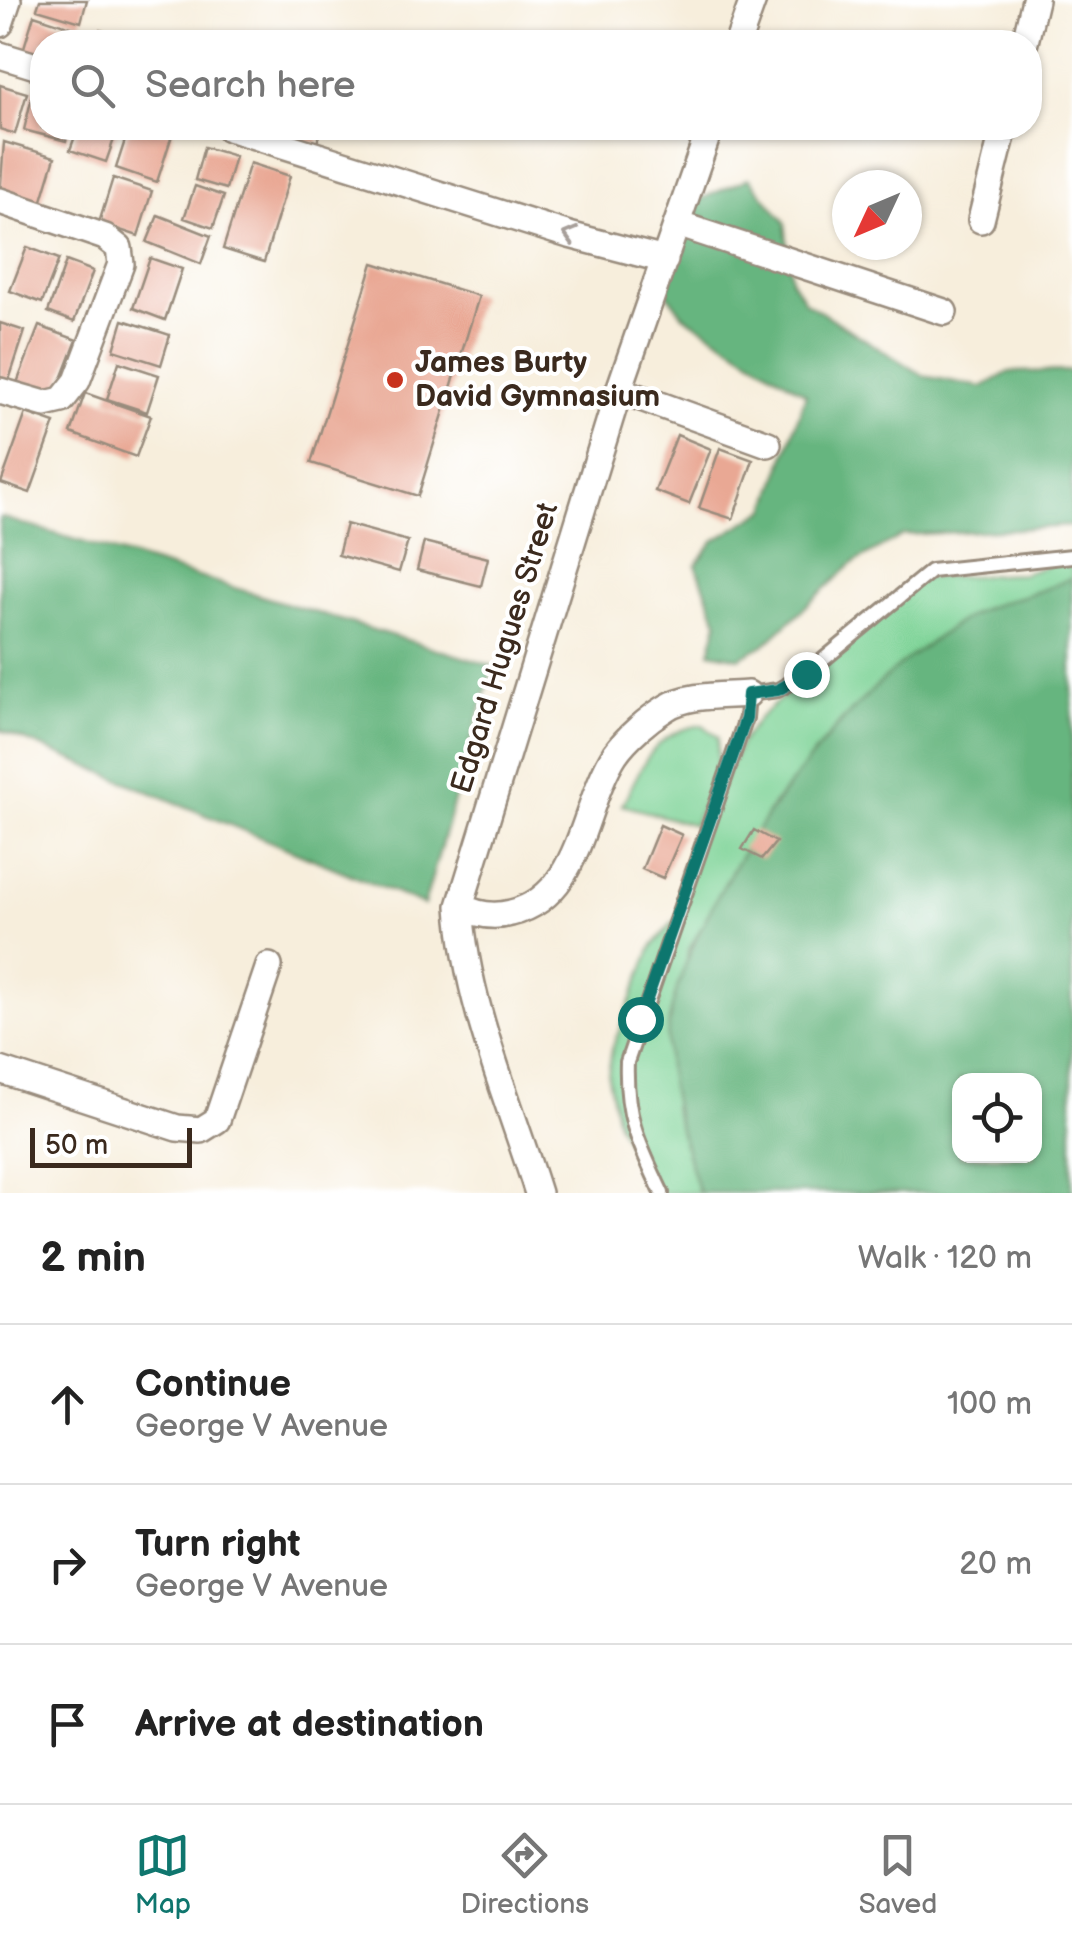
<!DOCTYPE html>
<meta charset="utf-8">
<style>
body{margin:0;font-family:"Balsamiq Sans",sans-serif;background:#f2f2f2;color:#222}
.controls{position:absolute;right:30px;bottom:30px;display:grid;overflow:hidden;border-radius:20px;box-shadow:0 2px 8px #0004}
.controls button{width:90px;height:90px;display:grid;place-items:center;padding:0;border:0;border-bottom:2px solid #e0e0e0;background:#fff;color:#222;font:50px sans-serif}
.compass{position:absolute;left:832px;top:170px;width:90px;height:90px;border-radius:50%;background:#fff;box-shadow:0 2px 8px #0004;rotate:226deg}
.scale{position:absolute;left:30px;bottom:25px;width:162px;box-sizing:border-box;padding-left:10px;border:5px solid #3b2a1e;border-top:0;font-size:28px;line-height:35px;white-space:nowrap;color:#3b2a1e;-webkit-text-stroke:8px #fff;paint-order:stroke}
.stop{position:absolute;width:30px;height:30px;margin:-22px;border:8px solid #0f766e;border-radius:50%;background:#fff}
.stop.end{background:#0f766e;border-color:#fff;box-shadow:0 2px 10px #0008}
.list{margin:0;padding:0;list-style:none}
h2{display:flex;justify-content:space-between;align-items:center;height:130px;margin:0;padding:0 40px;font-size:42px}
h2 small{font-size:32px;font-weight:400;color:#767676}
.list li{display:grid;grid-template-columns:65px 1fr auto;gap:30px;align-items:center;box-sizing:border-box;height:160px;padding:0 40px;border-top:2px solid #e0e0e0}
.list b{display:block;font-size:38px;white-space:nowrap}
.list p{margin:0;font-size:32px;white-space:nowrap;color:#767676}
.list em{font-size:32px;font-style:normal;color:#767676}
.icon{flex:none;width:55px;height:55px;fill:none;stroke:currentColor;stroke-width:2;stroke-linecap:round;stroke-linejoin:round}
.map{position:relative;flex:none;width:1072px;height:1193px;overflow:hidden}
.search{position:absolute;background:#fff;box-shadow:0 2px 8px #0004;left:30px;right:30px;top:30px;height:110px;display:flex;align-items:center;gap:25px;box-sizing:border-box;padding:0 35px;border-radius:40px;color:#767676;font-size:38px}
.sheet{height:610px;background:#fff}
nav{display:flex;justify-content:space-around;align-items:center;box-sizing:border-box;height:140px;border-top:2px solid #e0e0e0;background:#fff;font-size:28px;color:#767676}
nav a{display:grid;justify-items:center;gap:5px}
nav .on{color:#0f766e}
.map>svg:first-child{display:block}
.green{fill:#7dd396;stroke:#5c7e5a;stroke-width:2.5}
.forest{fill:#66b57f;stroke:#50704e;stroke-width:2.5;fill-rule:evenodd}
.building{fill:#e9a894}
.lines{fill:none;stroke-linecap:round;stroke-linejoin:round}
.lane-casing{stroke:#998c7d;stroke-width:18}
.street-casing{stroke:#998c7d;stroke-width:30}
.lane{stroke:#fff;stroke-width:12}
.street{stroke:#fff;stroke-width:25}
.oneway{stroke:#a79f9a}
.route{stroke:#0f766e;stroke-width:12}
.poi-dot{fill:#c8321e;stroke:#fff;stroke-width:4}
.labels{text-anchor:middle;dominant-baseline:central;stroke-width:8;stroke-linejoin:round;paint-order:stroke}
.poi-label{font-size:30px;font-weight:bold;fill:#3b2a1e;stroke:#fff;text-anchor:start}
.street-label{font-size:30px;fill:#3b2a1e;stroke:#fff}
</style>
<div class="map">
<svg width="1072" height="1193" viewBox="0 0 1072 1193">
<rect width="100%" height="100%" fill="#fff"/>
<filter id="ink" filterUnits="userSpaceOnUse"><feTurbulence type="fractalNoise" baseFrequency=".01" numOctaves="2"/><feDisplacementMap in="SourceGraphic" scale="20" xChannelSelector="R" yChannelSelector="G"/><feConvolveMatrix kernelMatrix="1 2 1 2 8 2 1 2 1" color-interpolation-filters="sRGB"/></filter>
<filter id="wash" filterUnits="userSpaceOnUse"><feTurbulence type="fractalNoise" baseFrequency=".0048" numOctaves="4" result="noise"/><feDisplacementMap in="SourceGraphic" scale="40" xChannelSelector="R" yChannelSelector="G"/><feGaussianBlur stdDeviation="2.25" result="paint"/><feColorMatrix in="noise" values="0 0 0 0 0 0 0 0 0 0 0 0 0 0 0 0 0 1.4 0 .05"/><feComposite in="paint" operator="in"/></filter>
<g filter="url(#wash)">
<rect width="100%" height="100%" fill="#f7eedc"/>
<path class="green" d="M1072 557V577L1051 589 982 609 842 720 773 805 688 951 673 1107 699 1193H653L617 1122 608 1076 612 1049 652 947 685 908 681 873 742 741 759 718 918 578 1023 574Z
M703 725 718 737 717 769 694 825 622 805C644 764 652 732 703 725Z"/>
<path class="forest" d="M749 178 785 222 791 279 805 302 924 376 982 387 1009 372 1072 371V526L903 535 852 564 764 645 739 658 710 652 718 622 696 565 714 541 767 509 806 394 683 315 666 292 694 202Z
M0 517 493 666 424 905 0 730Z
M1072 577V1193H699C683 1139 660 1079 669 1021 690 903 828 711 928 644 945 632 966 615 986 608 1015 597 1045 592 1072 577ZM960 1080H1034V1156H960Z"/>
<g id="blocks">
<path class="building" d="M40 0H87L81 22 37 9Z
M34 15 80 30 76 42H42V60L22 54Z
M100 30 139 41 138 42H96Z
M0 85 27 93 15 134 0 129Z
M34 88 42 91V128H70L66 141 24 130Z
M78 128H118L106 162 70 150Z
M129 128 173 132 157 182 116 168Z
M285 128H321L317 143 283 134Z
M4 142 55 157 40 207 0 195Z
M204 147 235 156 226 189 195 180Z
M250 163 290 176 264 262 223 249Z
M113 178 152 191 138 236 99 223Z
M195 186 224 196 213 228 184 218Z
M158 215 211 236 201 264 147 242Z
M27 247 59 259 42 303 10 291Z
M150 258 182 269 165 320 133 308Z
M66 261 93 271 74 322 48 312Z
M373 263 479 296 418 496 311 463Z
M123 320 170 335 161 365 114 350Z
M0 323 25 331 9 380 0 377Z
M39 326 77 340 55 397 17 383Z
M119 362 159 375 147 412 107 399Z
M85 393 151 416 136 457 71 433Z
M26 413 55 423 30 493 1 483Z
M677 435 711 449 689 504 655 491Z
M720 448 753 460 733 519 699 508Z
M346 524 408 541 399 572 338 555Z
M424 542 488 558 481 586 417 570Z
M660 825 682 835 663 878 642 869Z
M754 830 776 842 762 859 742 849Z"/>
</g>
</g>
<g filter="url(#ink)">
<use href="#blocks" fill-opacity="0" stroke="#998c7d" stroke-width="2.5"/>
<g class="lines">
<defs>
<path id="lane" d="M662 1193C639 1144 625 1118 627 1062L746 718 748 694 778 690 806 674 931 571 1072 556"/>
<path id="street" d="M0 24 8 0
M738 42 753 0
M1025 42 1035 0
M0 55 42 68
M229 128 569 235 665 260
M0 201 105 237 119 248 121 264 77 381 62 400 45 404 0 391
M981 220 1004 128
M677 224 944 312
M619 390 768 444
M460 906C477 915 493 918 511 913 582 896 581 807 615 754 627 737 648 719 666 708 687 694 723 696 748 694
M0 1070 177 1128 201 1130 217 1120 269 966
M538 1193C509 1100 466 1003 460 906L619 390 710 128"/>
</defs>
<use href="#lane" class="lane-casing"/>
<use href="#street" class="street-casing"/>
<use href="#lane" class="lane"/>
<use href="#street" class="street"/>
</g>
<defs><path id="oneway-chevron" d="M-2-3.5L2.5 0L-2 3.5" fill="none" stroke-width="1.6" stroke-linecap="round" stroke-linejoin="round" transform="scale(2.5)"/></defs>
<use class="oneway" href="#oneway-chevron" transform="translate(570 235) rotate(-164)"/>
</g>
<g class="lines" filter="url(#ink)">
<path class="route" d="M640 1019 746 718 748 694 778 690 806 674"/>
</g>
<circle class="poi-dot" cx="395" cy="380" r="10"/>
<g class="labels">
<g class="poi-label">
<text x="415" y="363">James Burty<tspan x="415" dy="34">David Gymnasium</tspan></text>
</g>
<g class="street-label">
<text transform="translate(505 648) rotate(-73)">Edgard Hugues Street</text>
</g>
</g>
</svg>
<div class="controls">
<button><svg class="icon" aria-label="locate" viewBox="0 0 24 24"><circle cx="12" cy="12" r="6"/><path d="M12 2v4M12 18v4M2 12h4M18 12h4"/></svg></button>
</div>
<svg class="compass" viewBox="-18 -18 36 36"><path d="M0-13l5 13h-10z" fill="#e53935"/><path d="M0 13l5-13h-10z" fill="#767676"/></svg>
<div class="scale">50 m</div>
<div class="stop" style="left:640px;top:1019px"></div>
<div class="stop end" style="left:806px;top:674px"></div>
<div class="search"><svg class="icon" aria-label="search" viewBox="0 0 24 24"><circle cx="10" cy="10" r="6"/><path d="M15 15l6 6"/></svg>Search here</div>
</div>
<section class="sheet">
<h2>2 min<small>Walk · 120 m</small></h2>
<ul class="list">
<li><svg class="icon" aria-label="ahead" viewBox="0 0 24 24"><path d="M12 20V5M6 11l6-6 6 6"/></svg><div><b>Continue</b><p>George V Avenue</p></div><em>100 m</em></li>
<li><svg class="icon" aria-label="right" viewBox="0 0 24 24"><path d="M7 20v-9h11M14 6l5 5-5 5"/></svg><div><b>Turn right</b><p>George V Avenue</p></div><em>20 m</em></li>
<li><svg class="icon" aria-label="arrive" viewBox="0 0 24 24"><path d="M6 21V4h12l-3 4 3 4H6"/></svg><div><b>Arrive at destination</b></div></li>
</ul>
</section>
<nav>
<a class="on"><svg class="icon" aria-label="map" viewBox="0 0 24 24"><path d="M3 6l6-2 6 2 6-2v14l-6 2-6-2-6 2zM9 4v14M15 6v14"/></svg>Map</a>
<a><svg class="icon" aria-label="directions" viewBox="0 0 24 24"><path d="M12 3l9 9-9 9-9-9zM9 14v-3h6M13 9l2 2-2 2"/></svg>Directions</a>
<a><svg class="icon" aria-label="saved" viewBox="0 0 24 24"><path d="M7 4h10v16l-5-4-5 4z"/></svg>Saved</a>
</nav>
